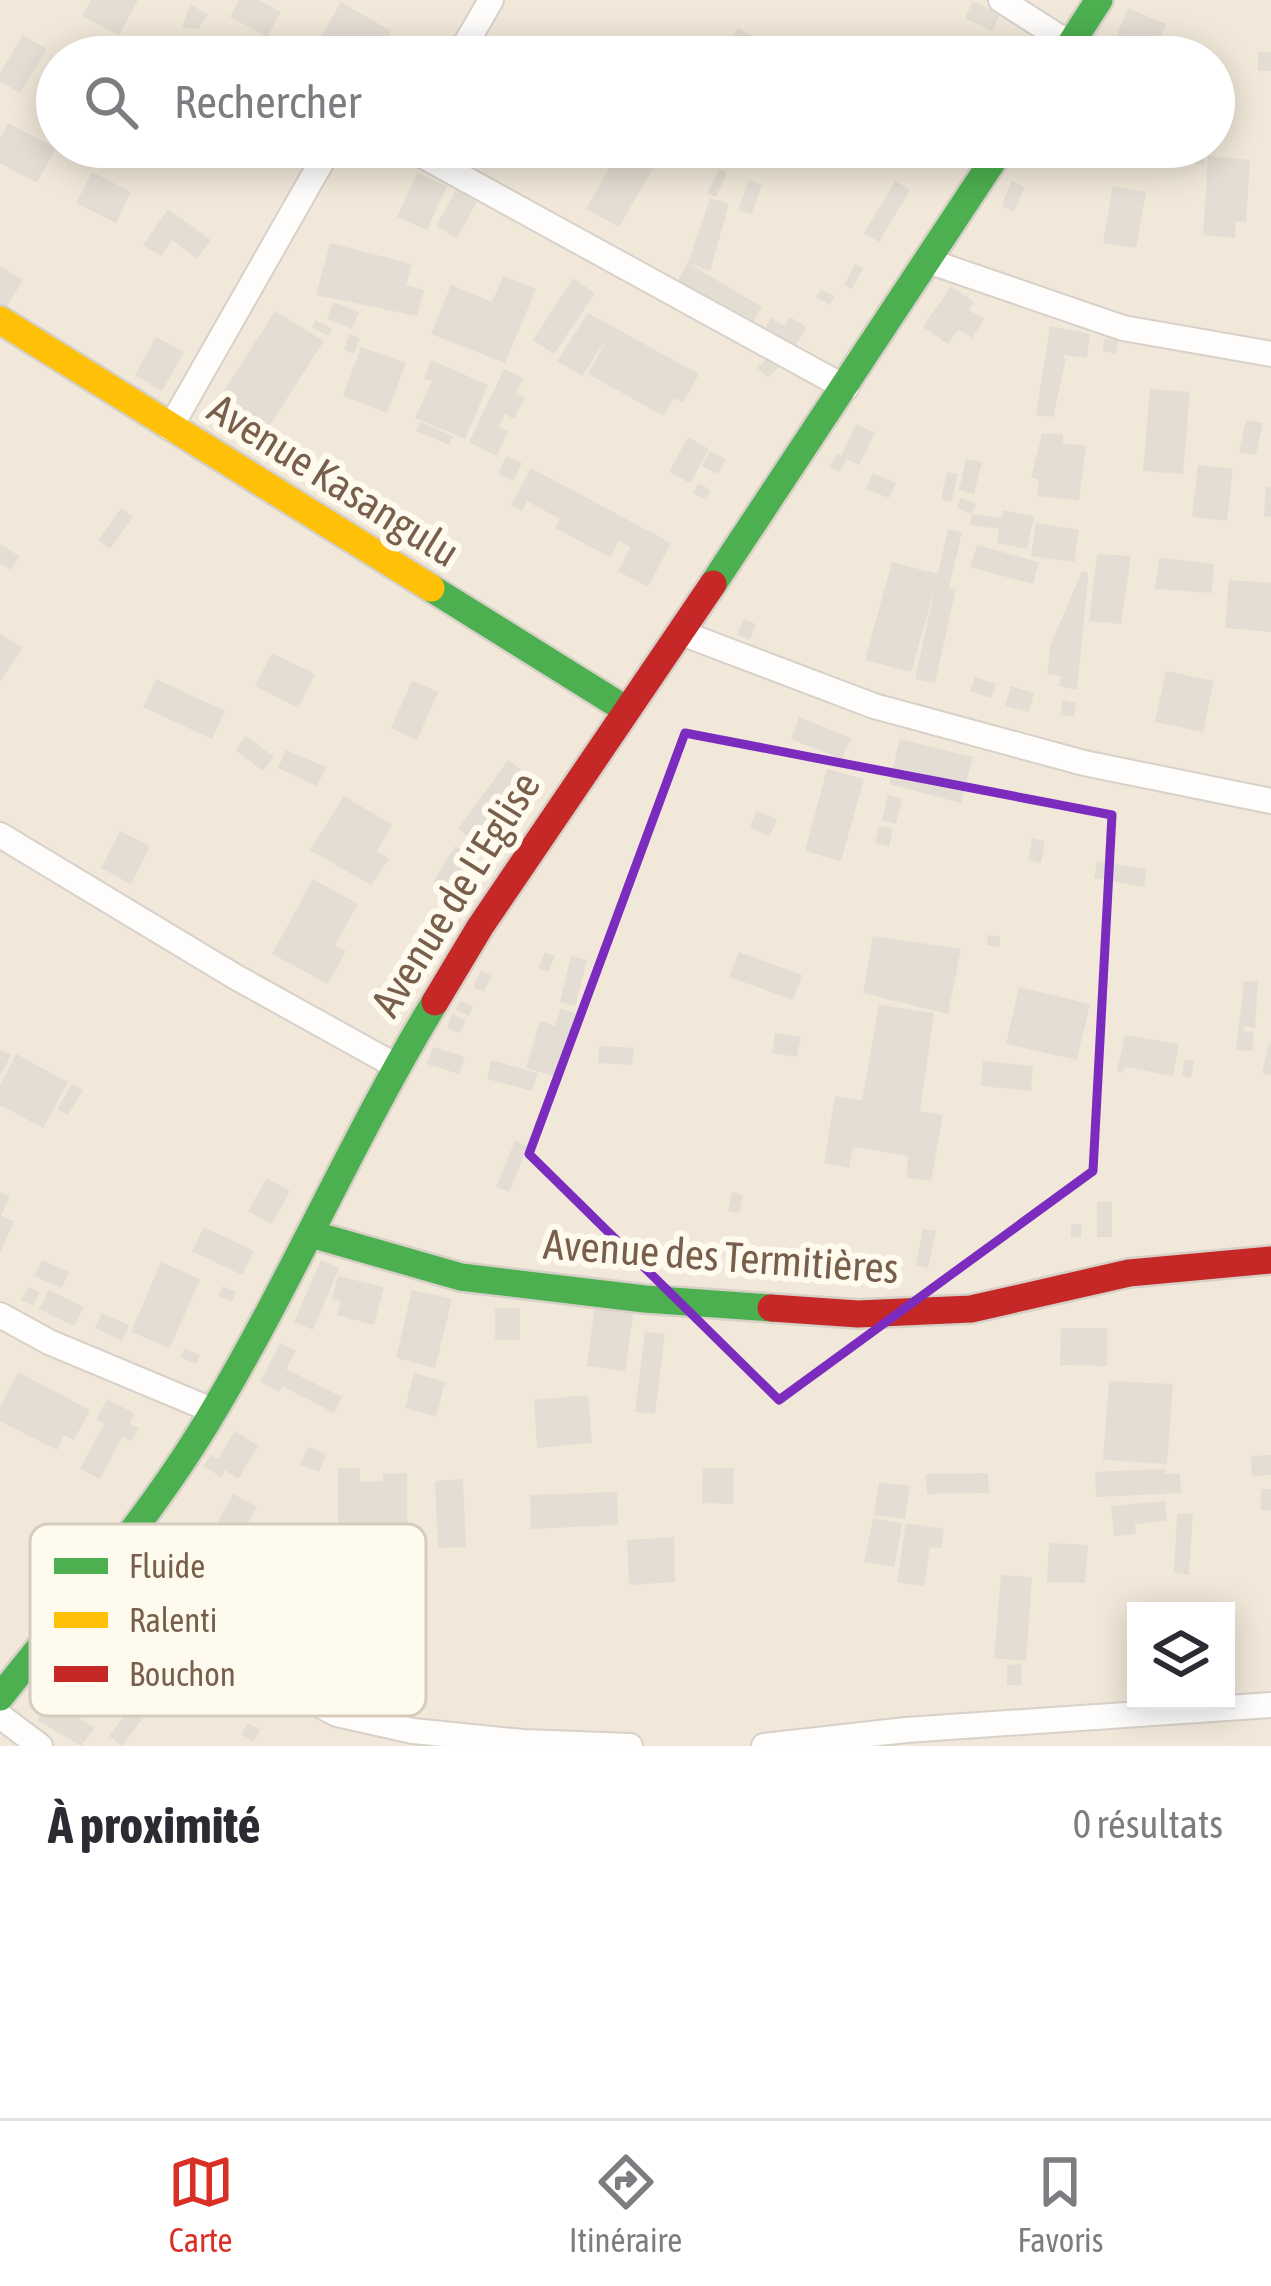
<!DOCTYPE html>
<html lang="fr">
<meta charset="utf-8">
<style>
body{margin:0;font-family:"Asap Condensed",sans-serif;background:#f2f2f3;color:#2b2b33}
.controls{position:absolute;right:36px;bottom:36px;display:grid;overflow:hidden;border-radius:0px;box-shadow:0 6px 30px #0003}
.controls button{width:108px;height:108px;display:grid;place-items:center;padding:0;border:0;border-bottom:3px solid #e1e1e2;background:#fff;color:#2b2b33;font:60px sans-serif}
.list{margin:0;padding:0;list-style:none}
h2{display:flex;justify-content:space-between;align-items:center;height:156px;margin:0;padding:0 48px;font-size:51px}
h2 small{font-size:39px;font-weight:400;color:#7c7c81}
.icon{flex:none;width:66px;height:66px;fill:none;stroke:currentColor;stroke-width:2;stroke-linecap:round;stroke-linejoin:round}
.map{position:relative;flex:none;width:1271px;height:1746px;overflow:hidden}
.search{position:absolute;background:#fff;box-shadow:0 6px 30px #0003;left:36px;right:36px;top:36px;height:132px;display:flex;align-items:center;gap:30px;box-sizing:border-box;padding:0 42px;border-radius:66px;color:#7c7c81;font-size:45px}
.sheet{height:372px;background:#fff}
nav{display:flex;justify-content:space-around;align-items:center;box-sizing:border-box;height:168px;border-top:3px solid #e1e1e2;background:#fff;font-size:33px;color:#7c7c81}
nav a{display:grid;justify-items:center;gap:6px}
nav .on{color:#d93025}
.map>svg:first-child{display:block}
.residential{fill:#f1e8d9;fill-rule:evenodd}
.building{fill:#e4ddd3}
.lines{fill:none;stroke-linecap:round;stroke-linejoin:round}
.street-casing{stroke:#d7d1ca;stroke-width:28}
.fast-casing{stroke:#d6d0c7;stroke-width:32}
.slow-casing{stroke:#d6d0c7;stroke-width:32}
.jam-casing{stroke:#d6d0c7;stroke-width:32}
.street{stroke:#fefdfc;stroke-width:24}
.fast{stroke:#4caf50;stroke-width:27}
.slow{stroke:#ffc107;stroke-width:27}
.jam{stroke:#c62828;stroke-width:27}
.marked{fill:none;stroke:#7b2cbf;stroke-width:9;stroke-linejoin:round}
.labels{text-anchor:middle;dominant-baseline:central;stroke-width:12;stroke-linejoin:round;paint-order:stroke}
.street-label{font-size:42px;fill:#775f4b;stroke:#fffaee}
.key{fill:#fffaee;stroke:#d6ccbd;stroke-width:3}
.key-label{font-size:33px;fill:#775f4b}
</style>
<div class="map">
<svg width="1271" height="1746" viewBox="0 0 1271 1746">
<rect width="100%" height="100%" fill="#f8f4ec"/>
<path class="residential" d="M0 0H1271V1746H0ZM57 57H1214V147H57ZM1136 1611H1226V1701H1136Z"/>
<path class="building" d="M91 0H138L119 35 82 16Z
M239 0H259L281 12 267 37 230 17Z
M973 1 1000 14 992 31 965 18Z
M341 2 391 31 375 57H349L319 40Z
M190 4 208 15 198 29 182 28Z
M1128 8 1166 24 1153 57H1108Z
M738 28 786 55 793 41 821 57H721Z
M23 35 47 49 20 93 0 81V73Z
M603 44 619 50 617 57H598Z
M1258 52H1271V71H1258Z
M1214 110 1225 111 1223 140 1214 139Z
M8 123 56 148 37 183 0 163V139Z
M451 147H497L487 169Z
M621 147 655 165 619 227 586 209Z
M782 147H818L805 169 785 157 788 151Z
M1047 147H1061L1054 161 1043 156Z
M1196 147H1205L1204 165 1195 164Z
M1208 156 1250 160 1246 222 1236 221 1235 238 1203 235Z
M719 169 727 173 716 197 707 193Z
M92 172 131 192 116 223 76 203Z
M417 173 447 186 427 230 397 217Z
M749 180 762 185 751 215 738 210Z
M895 181 910 190 879 242 864 233Z
M1012 181 1025 187 1014 212 1001 206Z
M1113 186 1146 192 1136 248 1103 243Z
M456 190 477 202 457 238 436 226Z
M710 198 729 204 710 271 688 263 762 307 753 322 764 326 763 330 676 283 688 263Z
M168 209 211 240 197 259 172 240 161 256 143 245Z
M330 243 412 264 406 285 424 290 417 316 316 295Z
M855 264 863 268 852 289 844 285Z
M0 266 23 280 5 309 0 306Z
M503 276 536 289 505 363 431 334 451 285 492 302Z
M573 278 595 293 554 354 533 340Z
M951 286 974 302 969 310 984 319 972 338 958 329 948 344 923 327Z
M821 289 835 297 830 305 816 297Z
M334 302 359 312 352 329 327 319Z
M275 311 324 341 268 428 220 397Z
M588 313 699 374 683 403 674 398 664 416 588 374 609 335 582 376 557 361Z
M790 317 807 327 793 350 763 332 771 318 785 326Z
M315 320 332 329 329 336 312 328Z
M1050 326 1090 334 1087 358 1062 355 1066 359 1053 417 1036 415Z
M349 334 360 338 354 354 344 350Z
M156 337 184 352 162 391 135 375Z
M1105 338 1118 340 1116 354 1102 351Z
M361 347 406 363 387 413 343 396Z
M768 357 779 367 768 378 757 368Z
M431 360 488 385 465 439 415 418 432 381 424 378Z
M504 369 523 378 516 394 525 398 514 419 505 414 499 427 508 431 497 456 469 442Z
M1150 389 1190 392 1183 474 1143 471Z
M1246 420 1263 423 1256 455 1239 452Z
M420 422 453 436 449 445 416 431Z
M856 424 875 433 859 465 847 459 839 472 830 466 837 454 841 456Z
M1042 433 1063 435V443L1086 446 1079 500 1037 496 1039 480 1031 478Z
M282 435 307 450 293 473 268 457Z
M688 437 709 449 690 483 669 472Z
M710 451 726 459 718 474 702 466Z
M506 456 522 463 514 481 498 474Z
M966 459 982 462 974 494 959 490Z
M1198 465 1233 469 1227 521 1192 517Z
M531 468 671 543 648 587 618 571 631 547 619 541 610 557 555 528 560 519 527 501 522 511 511 505Z
M947 472 958 474 951 502 941 499Z
M873 473 896 483 889 498 866 489Z
M698 483 711 490 706 500 693 493Z
M1266 487H1271V517L1264 516Z
M961 498 976 504 972 514 957 508Z
M121 508 133 517 110 549 98 540Z
M1003 510 1034 516 1027 549 997 543 999 529 970 525 972 514 1001 518Z
M1036 523 1079 530 1074 562 1031 556Z
M948 529 962 532 949 588 956 589 935 683 915 679 935 588 911 672 865 660 892 562 938 574Z
M0 544 19 556 11 570 0 563Z
M977 545 1039 562 1033 584 970 567Z
M1097 554 1131 556 1121 624 1089 621Z
M1159 558 1214 564 1212 593 1155 589Z
M1082 571 1088 572V577L1077 690 1059 686 1061 676 1047 674 1051 644Z
M1229 580 1271 583V632L1225 628Z
M743 619 756 624 750 640 737 635Z
M0 633 22 648 0 682Z
M272 653 315 674 298 708 255 686Z
M1166 671 1214 681 1203 732 1155 722Z
M975 677 996 684 991 698 970 691Z
M156 679 225 711 212 739 143 707Z
M412 681 438 692 417 740 391 728Z
M1011 686 1034 693 1029 712 1005 706Z
M1063 700 1076 703 1074 717 1060 715Z
M799 717 851 738 842 759 791 739Z
M246 736 274 757 263 771 235 750Z
M900 739 973 757 961 803 889 784Z
M286 750 326 767 317 786 278 768Z
M508 760 529 775 479 844 458 829Z
M827 769 864 779 841 861 805 851Z
M888 795 902 799 896 824 882 820Z
M344 796 392 825 377 851 389 859 371 885 310 850Z
M756 811 777 819 770 836 750 828Z
M879 826 893 829 889 847 875 843Z
M120 831 150 846 131 884 101 868Z
M1032 838 1045 841 1041 863 1028 860Z
M455 846 473 856 451 892 434 881Z
M1097 861 1147 869 1144 887 1094 878Z
M313 879 358 904 335 945 346 951 328 984 272 954Z
M988 935 1000 936V947L987 945Z
M873 936 961 949 948 1014 863 993Z
M545 952 555 956 548 972 538 968Z
M739 952 802 975 793 1000 729 977Z
M571 956 587 960 575 1006 560 1002Z
M481 971 492 976 484 992 473 987Z
M1244 981 1258 982 1255 1028 1245 1026 1244 1031 1254 1032 1252 1051 1236 1050Z
M1019 987 1090 1004 1077 1060 1006 1044Z
M460 1001 473 1006 469 1016 456 1010Z
M879 1005 934 1013 920 1111 943 1115 931 1181 907 1178 908 1156 853 1147 849 1168 824 1163 835 1096 862 1100Z
M561 1008 576 1014 556 1077 526 1068 540 1021 555 1026Z
M452 1014 466 1020 460 1033 447 1028Z
M775 1033 801 1037 797 1057 772 1053Z
M1125 1035 1179 1044 1173 1076 1125 1067 1123 1073 1117 1071Z
M1269 1043H1271V1075L1262 1073Z
M599 1046 634 1048 632 1065 598 1063Z
M433 1047 465 1057 459 1074 427 1064Z
M0 1049 11 1055 0 1076Z
M16 1054 68 1082 43 1128 0 1105V1085Z
M491 1060 538 1073 532 1091 487 1079Z
M1184 1060 1194 1061 1191 1078 1182 1077Z
M983 1061 1033 1066 1031 1091 981 1086Z
M72 1084 83 1090 68 1115 57 1109Z
M515 1141 528 1146 509 1192 496 1187Z
M267 1178 290 1191 272 1224 248 1211Z
M0 1192 10 1196 1 1216 14 1221 0 1254Z
M732 1192 743 1195 739 1213 728 1211Z
M1097 1202H1112V1237H1097Z
M1071 1224H1082L1081 1238 1071 1237Z
M204 1227 254 1251 242 1275 192 1251Z
M923 1229 936 1231 928 1268 916 1265Z
M42 1260 69 1272 62 1288 34 1276Z
M321 1260 339 1268 313 1330 294 1322Z
M161 1262 200 1279 170 1348 131 1332Z
M338 1276 384 1287 374 1325 337 1315 341 1301 332 1299Z
M223 1286 236 1292 232 1302 218 1296Z
M28 1287 40 1292 33 1306 21 1300Z
M49 1290 84 1307 74 1326 39 1309Z
M412 1290 452 1299 435 1368 396 1358Z
M595 1304 634 1309 625 1371 587 1366Z
M495 1308H520V1340H495Z
M102 1313 129 1325 122 1341 95 1328Z
M1061 1328H1107V1366L1060 1365Z
M645 1332 665 1334 655 1414 635 1412Z
M280 1343 296 1351 286 1369 342 1397 334 1413 282 1386 279 1392 260 1382Z
M184 1349 200 1355 196 1364 180 1357Z
M18 1372 90 1410 74 1440 64 1435 57 1450 0 1421V1407Z
M414 1373 445 1382 436 1417 405 1408Z
M1109 1381 1173 1384 1167 1464 1103 1460Z
M588 1395 592 1443 537 1448 534 1400Z
M107 1399 135 1414 129 1423 139 1428 131 1441 122 1437 100 1479 80 1469 104 1424 96 1420Z
M235 1431 258 1446 238 1479 225 1470 221 1477 203 1466 211 1455 218 1459Z
M308 1447 326 1454 319 1472 300 1465Z
M1271 1455V1475L1252 1476 1251 1456Z
M338 1468H360V1482L383 1481V1474L407 1473V1528H338Z
M703 1468H734L733 1504 702 1503Z
M1165 1469V1474L1180 1473 1181 1493 1096 1497 1095 1472Z
M988 1473 989 1493 927 1494 926 1474Z
M463 1479 466 1547 438 1548 435 1481Z
M879 1482 910 1486 905 1519 874 1515Z
M1261 1489H1271V1510H1261Z
M617 1492 618 1525 531 1529 530 1495Z
M233 1494 257 1507 239 1540 215 1527Z
M1165 1501 1167 1521 1135 1524 1136 1534 1114 1536 1111 1506Z
M1177 1514H1193L1189 1575 1174 1573Z
M873 1518 902 1524 894 1567 864 1562Z
M906 1523 944 1529 941 1548 930 1547 924 1586 897 1582Z
M674 1537 675 1582 629 1585 627 1540Z
M1049 1543 1088 1545 1085 1583 1047 1582Z
M371 1546 428 1562 416 1605 359 1589Z
M1001 1575 1032 1577 1026 1661 994 1658Z
M1021 1664 1022 1685H1007V1665Z
M143 1690 156 1701 122 1746 109 1736Z
M52 1699 94 1728 81 1746 37 1720Z
M248 1723 260 1730 253 1742 241 1734Z"/>
<g class="lines">
<defs>
<path id="street" d="M1001 0 1070 44
M458 57 491 0
M407 147 846 388
M928 261 1123 328 1271 354
M170 428 330 147
M679 632 874 706 1084 763 1271 801
M0 835 234 976 396 1066
M0 1315 49 1342 214 1411
M91 1586 337 1714 413 1731 523 1742 630 1746
M0 1716 40 1746
M764 1746 906 1730 1271 1705"/>
<path id="fast" d="M1062 57 1099 0
M713 584 1002 147
M431 588 625 709
M311 1234 461 1277 645 1299 771 1308
M0 1697C74 1604 153 1514 213 1412 293 1278 354 1135 435 1002"/>
<path id="slow" d="M0 320 431 588"/>
<path id="jam" d="M435 1002 480 927 713 584
M771 1308 858 1314 971 1309 1129 1273 1271 1260"/>
</defs>
<use href="#street" class="street-casing"/>
<use href="#fast" class="fast-casing"/>
<use href="#slow" class="slow-casing"/>
<use href="#jam" class="jam-casing"/>
<use href="#street" class="street"/>
<use href="#fast" class="fast"/>
<use href="#slow" class="slow"/>
<use href="#jam" class="jam"/>
</g>
<path class="marked" d="M685 733 1112 815 1093 1171 779 1400 529 1154Z"/>
<g class="labels">
<g class="street-label">
<text transform="translate(334 480) rotate(32)">Avenue Kasangulu</text>
<text transform="translate(455 894) rotate(-58)">Avenue de L'Eglise</text>
<text transform="translate(721 1256) rotate(4)">Avenue des Termitières</text>
</g>
</g>
<rect x="30" y="1524" width="396" height="192" rx="18" class="key"/>
<rect x="54" y="1558" width="54" height="16" fill="#4caf50"/>
<rect x="54" y="1612" width="54" height="16" fill="#ffc107"/>
<rect x="54" y="1666" width="54" height="16" fill="#c62828"/>
<g class="key-label">
<text x="129" y="1578">Fluide</text>
<text x="129" y="1632">Ralenti</text>
<text x="129" y="1686">Bouchon</text>
</g>
</svg>
<div class="controls">
<button><svg class="icon" aria-label="layers" viewBox="0 0 24 24"><path d="M12 4l9 5-9 5-9-5zM3 14l9 5 9-5"/></svg></button>
</div>
<div class="search"><svg class="icon" aria-label="search" viewBox="0 0 24 24"><circle cx="10" cy="10" r="6"/><path d="M15 15l6 6"/></svg>Rechercher</div>
</div>
<section class="sheet">
<h2>À proximité<small>0 résultats</small></h2>
<ul class="list">
</ul>
</section>
<nav>
<a class="on"><svg class="icon" aria-label="map" viewBox="0 0 24 24"><path d="M3 6l6-2 6 2 6-2v14l-6 2-6-2-6 2zM9 4v14M15 6v14"/></svg>Carte</a>
<a><svg class="icon" aria-label="directions" viewBox="0 0 24 24"><path d="M12 3l9 9-9 9-9-9zM9 14v-3h6M13 9l2 2-2 2"/></svg>Itinéraire</a>
<a><svg class="icon" aria-label="saved" viewBox="0 0 24 24"><path d="M7 4h10v16l-5-4-5 4z"/></svg>Favoris</a>
</nav>
